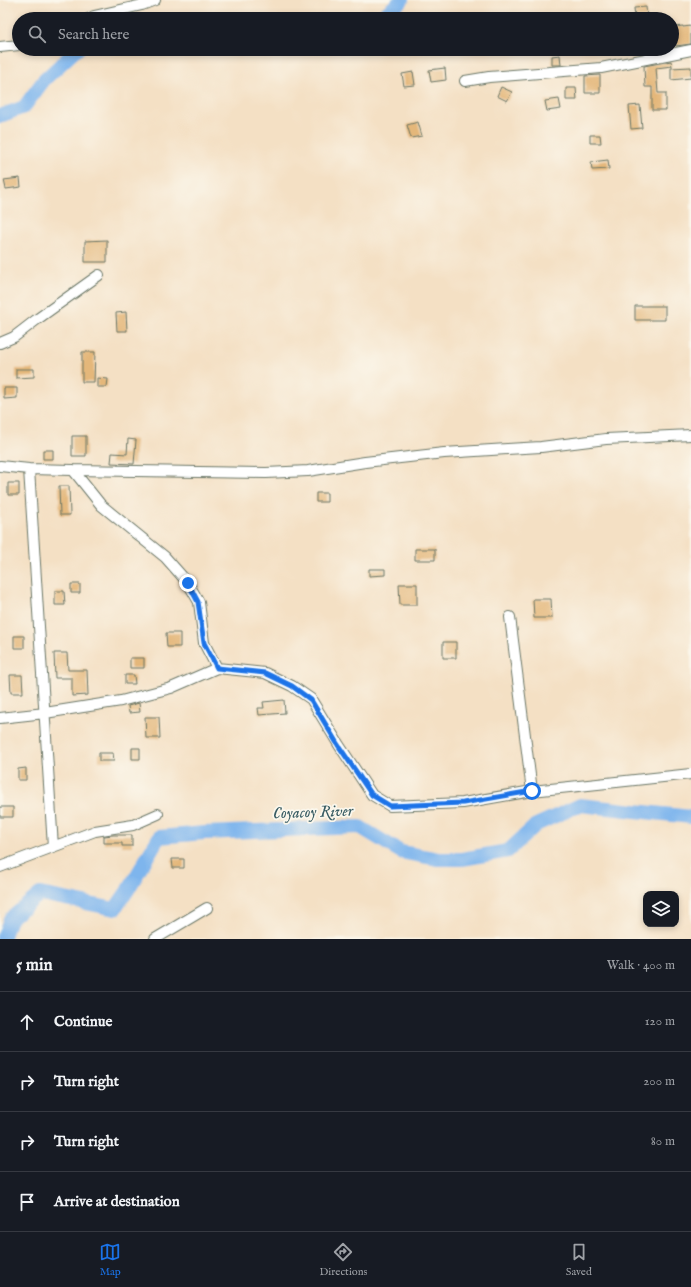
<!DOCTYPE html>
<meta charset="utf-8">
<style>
body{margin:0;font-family:"IM FELL English",serif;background:#242831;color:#f1f3f6}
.controls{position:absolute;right:12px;bottom:12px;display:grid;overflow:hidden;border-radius:8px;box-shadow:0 2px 6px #0003}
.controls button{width:36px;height:36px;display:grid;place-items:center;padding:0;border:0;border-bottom:1px solid #363941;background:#171b24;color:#f1f3f6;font:20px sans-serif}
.stop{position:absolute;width:12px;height:12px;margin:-9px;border:3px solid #1a73e8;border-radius:50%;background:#fff}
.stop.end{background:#1a73e8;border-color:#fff;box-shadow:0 1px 4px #0008}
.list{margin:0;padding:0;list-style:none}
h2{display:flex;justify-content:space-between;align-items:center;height:52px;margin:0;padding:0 16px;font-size:17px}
h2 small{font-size:13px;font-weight:400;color:#9ea1a6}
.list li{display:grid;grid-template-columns:26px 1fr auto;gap:12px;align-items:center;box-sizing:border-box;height:60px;padding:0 16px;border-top:1px solid #363941}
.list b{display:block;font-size:15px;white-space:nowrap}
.list em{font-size:13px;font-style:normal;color:#9ea1a6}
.icon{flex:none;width:22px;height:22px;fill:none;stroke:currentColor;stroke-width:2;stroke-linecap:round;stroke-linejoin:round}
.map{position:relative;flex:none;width:691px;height:939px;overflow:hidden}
.search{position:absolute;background:#171b24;box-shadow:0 2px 6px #0003;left:12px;right:12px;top:12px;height:44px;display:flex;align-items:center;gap:10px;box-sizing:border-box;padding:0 14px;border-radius:22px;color:#9ea1a6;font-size:15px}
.sheet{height:292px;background:#171b24}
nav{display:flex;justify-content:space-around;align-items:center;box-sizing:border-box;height:56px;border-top:1px solid #363941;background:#171b24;font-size:11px;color:#9ea1a6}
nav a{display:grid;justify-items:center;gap:2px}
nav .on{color:#1a73e8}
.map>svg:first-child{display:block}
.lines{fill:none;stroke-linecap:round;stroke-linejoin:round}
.river{stroke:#7eb5ed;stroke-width:14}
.building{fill:#e4b77a}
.minor-casing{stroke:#6a7666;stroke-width:12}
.minor{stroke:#fff;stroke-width:10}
.route{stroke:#1a73e8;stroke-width:5}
.labels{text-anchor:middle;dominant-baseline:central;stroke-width:3.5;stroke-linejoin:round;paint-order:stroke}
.water-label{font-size:16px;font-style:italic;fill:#375b62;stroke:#fbf7ec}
</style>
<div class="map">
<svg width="691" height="939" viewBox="0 0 691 939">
<rect width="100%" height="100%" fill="#fbf7ec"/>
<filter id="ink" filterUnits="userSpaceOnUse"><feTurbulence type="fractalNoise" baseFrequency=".025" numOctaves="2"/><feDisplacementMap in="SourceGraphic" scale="8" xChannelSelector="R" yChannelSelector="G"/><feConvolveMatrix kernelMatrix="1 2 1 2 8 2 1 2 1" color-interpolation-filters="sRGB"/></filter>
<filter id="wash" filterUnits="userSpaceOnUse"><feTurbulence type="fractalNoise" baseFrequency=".012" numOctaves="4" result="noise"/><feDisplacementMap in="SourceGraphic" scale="16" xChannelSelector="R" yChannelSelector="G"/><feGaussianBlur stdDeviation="0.9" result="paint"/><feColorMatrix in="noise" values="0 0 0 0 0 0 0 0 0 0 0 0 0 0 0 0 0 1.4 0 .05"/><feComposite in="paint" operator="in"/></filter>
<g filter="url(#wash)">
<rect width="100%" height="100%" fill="#f4e0c4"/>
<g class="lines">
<path class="river" d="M379 19 402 0
M0 116 24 107 44 80 75 51 78 49
M3 939 10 919 40 894 115 909 128 890 159 837 204 833 360 827 401 852 438 859H462L508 851 536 825 580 805 691 817"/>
</g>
<g id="blocks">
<path class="building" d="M646 7 647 17 635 18 634 8Z
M683 26V27L691 26V44L676 46 673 27Z
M560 55 561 65H552V56Z
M671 61 672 66 656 68 658 93H666V110H652V87H645L644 66Z
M691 67V78L671 80V68Z
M445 68 446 80 431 82 429 70Z
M413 72 415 85 404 86 402 74Z
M600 75V93H585V76Z
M501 87 512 92 507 101 497 96Z
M566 88H576L577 100H566Z
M559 99 561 109 547 111 545 101Z
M640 105 642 128 631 129 629 106Z
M418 122 422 136 411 138 407 125Z
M590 135H600L601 143H590Z
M608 160 609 169 592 170 591 162Z
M20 178 21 187 6 189 4 180Z
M107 240V262H85V241Z
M635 306H665V320H635Z
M126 312 127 331H117L116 313Z
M82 352H95L94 382H82Z
M16 369H34V377L16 378Z
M97 378 108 379 107 387H97Z
M4 388H17V398L4 399Z
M72 436H86V456H72Z
M128 439 136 440 134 464 111 463 112 453 127 454Z
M43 450H53V459H43Z
M8 483H19V495H8Z
M59 486H69L70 515H60Z
M316 493H327V502H316Z
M415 549H435V560H415Z
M369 569H385V575L369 576Z
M71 584H80V593H71Z
M399 584H417V605H400Z
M55 591H64L65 605H55Z
M533 599H551L552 618H534Z
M166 633H180V647H167Z
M14 636H24V648H14Z
M443 642H456V658H443Z
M54 653H67L68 670H87L88 695 72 696V678H55Z
M130 658H144V668H130Z
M10 675H22L23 693H11Z
M125 675H134L135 684H125Z
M284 700 285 713 259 715 258 708H264L263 702Z
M139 703 140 712 129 713 128 706Z
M145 717H159L160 738H146Z
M132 748H140V759H132Z
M99 753H113L114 761H99Z
M26 768V780H18V769Z
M0 807H13V817H0Z
M113 835H132V846H122V843H104V836Z
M172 859H184V868H173Z"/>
</g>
</g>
<g filter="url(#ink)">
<use href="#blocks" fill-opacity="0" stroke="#6a7666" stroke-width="1"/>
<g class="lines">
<defs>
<path id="minor" d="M88 19 94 16 142 5 155 0
M0 47 19 45
M465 81 489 77 601 68 691 50
M0 343 14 337 36 320 99 275
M0 466 29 469 73 470 266 473 308 471 365 462 444 453 541 447 606 439 691 435
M29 469 53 847
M73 470 101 505 165 557 188 583 199 602 204 643 217 668
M510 617 532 791
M0 718 45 713 121 701 171 688 217 668 265 673 292 686 311 699 339 745 372 795 390 806 463 803 532 791 691 774
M0 867 95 831 133 825 158 814
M155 939 207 908"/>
</defs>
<use href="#minor" class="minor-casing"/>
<use href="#minor" class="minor"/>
</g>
</g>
<g class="lines" filter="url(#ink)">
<path class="route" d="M188 583 198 602 204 643 217 668 265 673 292 686 311 700 338 745 372 795 390 806 463 803 532 791"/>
</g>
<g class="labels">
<g class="water-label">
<text transform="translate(313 813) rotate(-2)">Coyacoy River</text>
</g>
</g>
</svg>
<div class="controls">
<button><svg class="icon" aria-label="layers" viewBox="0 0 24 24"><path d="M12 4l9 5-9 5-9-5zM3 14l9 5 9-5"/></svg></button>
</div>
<div class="stop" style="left:532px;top:791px"></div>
<div class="stop end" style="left:188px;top:583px"></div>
<div class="search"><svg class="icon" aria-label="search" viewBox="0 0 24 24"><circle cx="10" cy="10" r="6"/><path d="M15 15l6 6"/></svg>Search here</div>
</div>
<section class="sheet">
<h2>5 min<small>Walk · 400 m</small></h2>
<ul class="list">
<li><svg class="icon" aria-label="ahead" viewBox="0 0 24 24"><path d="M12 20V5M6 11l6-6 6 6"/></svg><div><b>Continue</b></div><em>120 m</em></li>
<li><svg class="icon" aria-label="right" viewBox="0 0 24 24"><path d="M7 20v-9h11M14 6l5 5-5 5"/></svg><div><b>Turn right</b></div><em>200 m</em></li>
<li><svg class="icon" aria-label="right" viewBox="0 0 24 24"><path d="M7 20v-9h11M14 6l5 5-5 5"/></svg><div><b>Turn right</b></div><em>80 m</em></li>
<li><svg class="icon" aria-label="arrive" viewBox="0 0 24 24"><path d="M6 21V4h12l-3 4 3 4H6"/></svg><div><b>Arrive at destination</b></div></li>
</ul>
</section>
<nav>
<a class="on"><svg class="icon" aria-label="map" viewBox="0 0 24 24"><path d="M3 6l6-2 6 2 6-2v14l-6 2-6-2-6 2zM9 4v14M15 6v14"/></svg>Map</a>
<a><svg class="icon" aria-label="directions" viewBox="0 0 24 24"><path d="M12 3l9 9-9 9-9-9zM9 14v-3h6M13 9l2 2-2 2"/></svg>Directions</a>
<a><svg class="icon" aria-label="saved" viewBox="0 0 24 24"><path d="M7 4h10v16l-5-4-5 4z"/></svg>Saved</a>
</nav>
